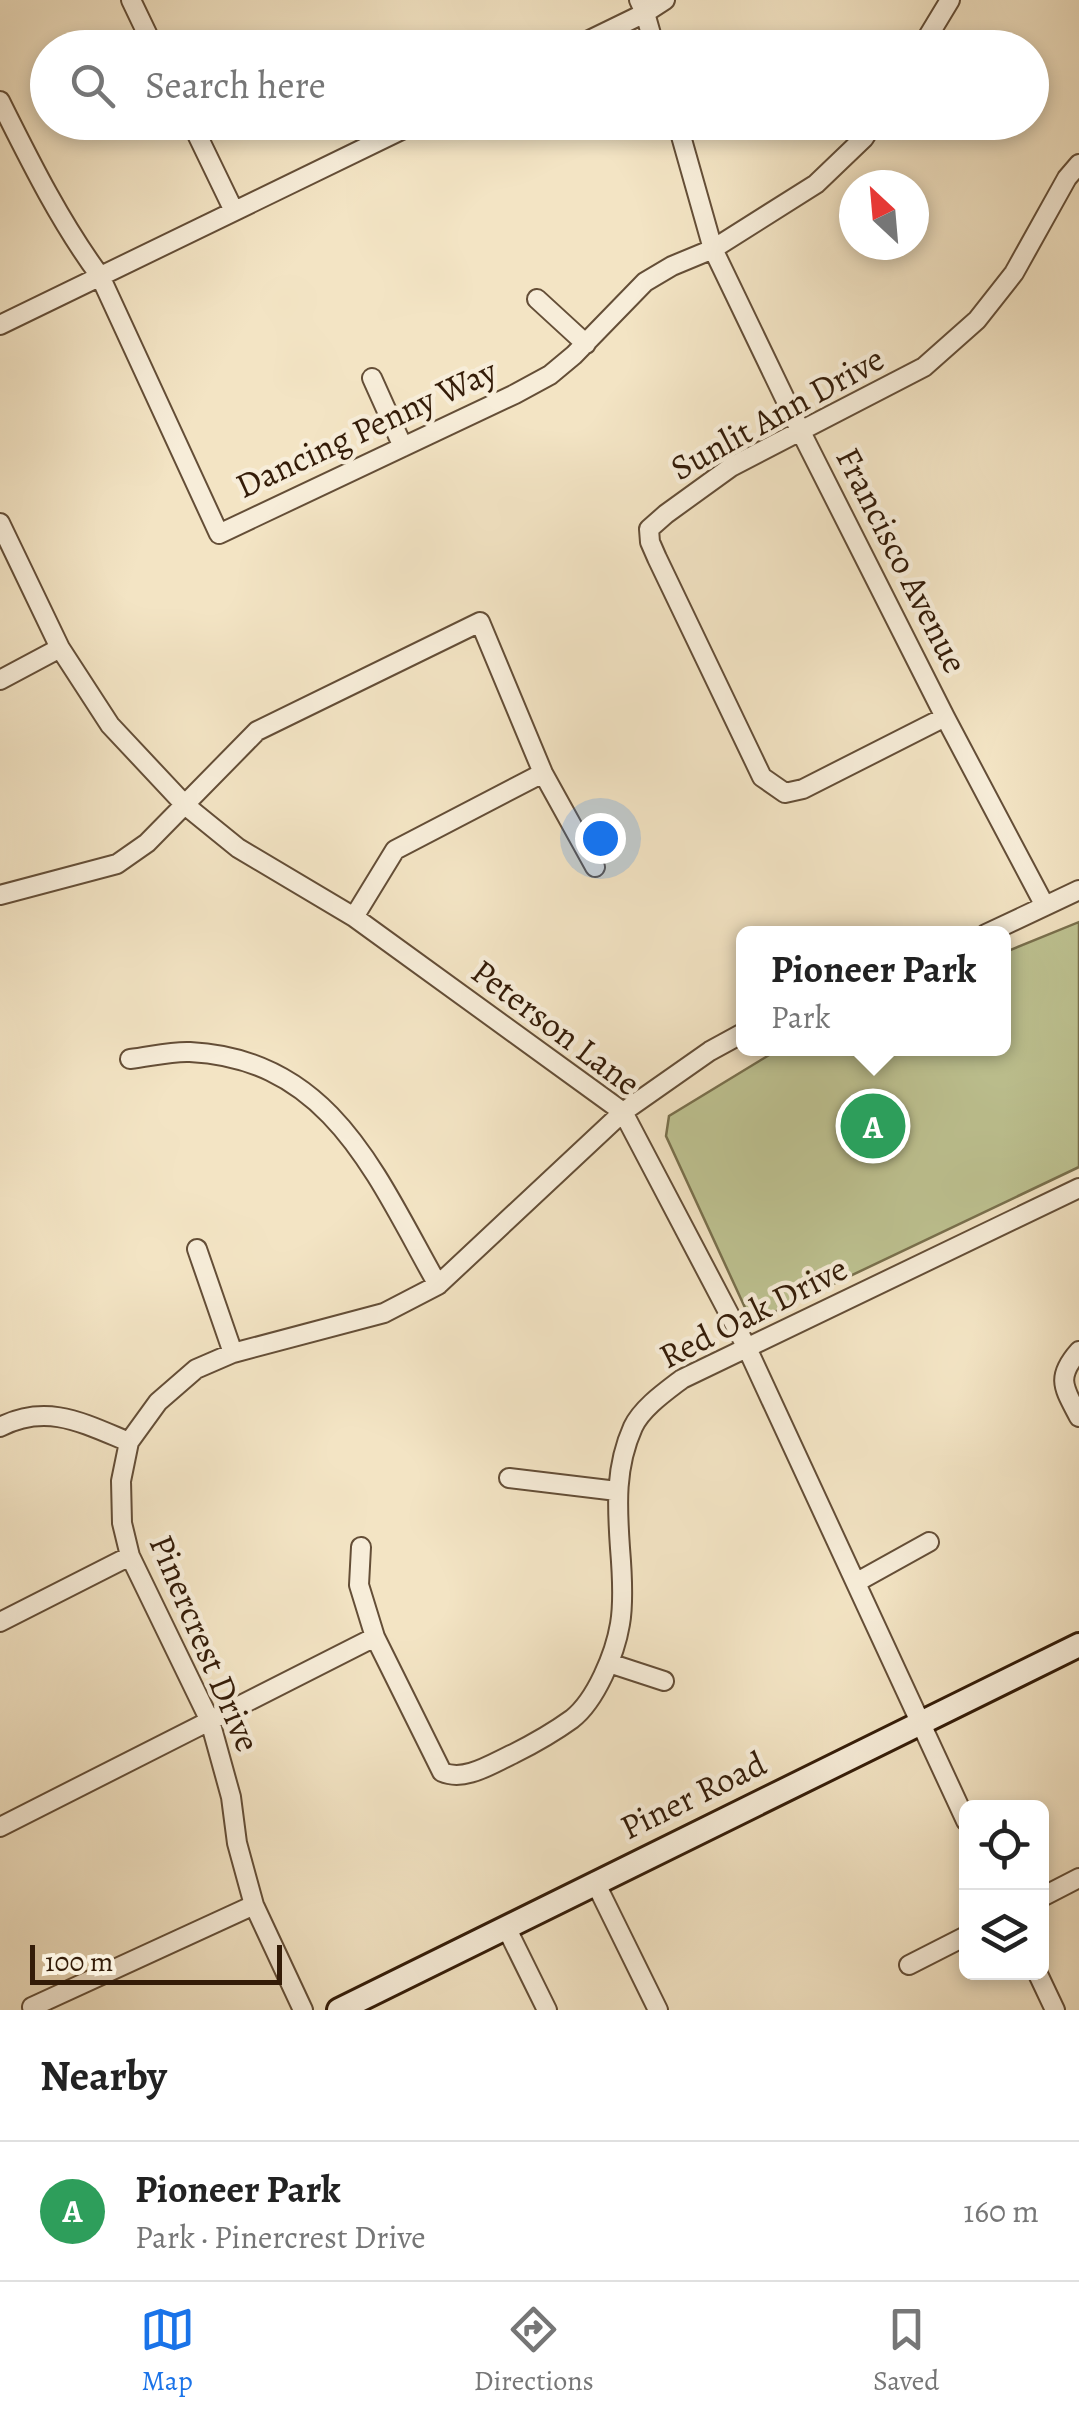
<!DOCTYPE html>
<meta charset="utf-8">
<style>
body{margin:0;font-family:Alegreya,serif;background:#f2f2f2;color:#222}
.controls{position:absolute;right:30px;bottom:30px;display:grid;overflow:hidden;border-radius:15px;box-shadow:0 5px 15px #0003}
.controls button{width:90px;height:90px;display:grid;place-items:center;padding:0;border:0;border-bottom:2px solid #e0e0e0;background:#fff;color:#222;font:50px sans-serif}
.compass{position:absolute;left:839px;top:170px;width:90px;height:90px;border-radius:50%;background:#fff;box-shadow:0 5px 15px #0003;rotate:334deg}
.scale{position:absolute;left:30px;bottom:25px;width:252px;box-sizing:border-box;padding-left:10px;border:5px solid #341c08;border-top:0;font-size:28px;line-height:35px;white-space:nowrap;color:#341c08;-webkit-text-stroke:8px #f7edd9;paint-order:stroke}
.you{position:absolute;left:600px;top:838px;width:35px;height:35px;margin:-25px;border:8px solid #fff;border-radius:50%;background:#1a73e8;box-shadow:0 0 0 15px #1a73e833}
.badge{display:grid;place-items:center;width:65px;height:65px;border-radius:50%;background:#1a73e8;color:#fff;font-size:32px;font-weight:700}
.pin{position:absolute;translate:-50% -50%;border:5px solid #fff;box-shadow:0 2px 10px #0006}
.popup{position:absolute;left:736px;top:926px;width:275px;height:130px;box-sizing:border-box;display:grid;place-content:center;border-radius:15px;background:#fff;filter:drop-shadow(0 2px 8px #0005);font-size:32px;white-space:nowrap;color:#767676}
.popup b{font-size:38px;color:#222}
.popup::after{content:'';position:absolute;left:50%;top:100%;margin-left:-20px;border:20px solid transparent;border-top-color:#fff}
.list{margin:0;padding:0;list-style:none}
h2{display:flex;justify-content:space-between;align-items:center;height:130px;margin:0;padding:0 40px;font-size:42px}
h2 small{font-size:32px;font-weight:400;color:#767676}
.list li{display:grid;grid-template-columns:65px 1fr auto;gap:30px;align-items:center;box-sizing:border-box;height:140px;padding:0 40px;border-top:2px solid #e0e0e0}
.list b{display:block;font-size:38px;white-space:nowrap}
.list p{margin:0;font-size:32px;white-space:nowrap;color:#767676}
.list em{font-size:32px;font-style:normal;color:#767676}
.icon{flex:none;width:55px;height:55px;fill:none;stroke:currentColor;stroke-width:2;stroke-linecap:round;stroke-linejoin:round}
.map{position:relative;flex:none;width:1079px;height:2010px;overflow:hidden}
.search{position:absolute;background:#fff;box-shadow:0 5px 15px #0003;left:30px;right:30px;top:30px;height:110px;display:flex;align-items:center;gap:25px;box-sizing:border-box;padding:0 35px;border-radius:55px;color:#767676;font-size:38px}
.sheet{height:270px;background:#fff}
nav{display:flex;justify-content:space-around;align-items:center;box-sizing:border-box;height:140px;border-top:2px solid #e0e0e0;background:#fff;font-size:28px;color:#767676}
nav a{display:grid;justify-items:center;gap:5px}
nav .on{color:#1a73e8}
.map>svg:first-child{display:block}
.green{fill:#bec392;stroke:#79704d;stroke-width:2.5}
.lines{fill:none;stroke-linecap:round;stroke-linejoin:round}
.minor-casing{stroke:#644e37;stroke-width:22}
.secondary-casing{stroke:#341c08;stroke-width:28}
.minor{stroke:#f7edd9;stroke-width:18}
.secondary{stroke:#f7edd9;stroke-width:22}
.labels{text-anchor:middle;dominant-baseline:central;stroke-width:9;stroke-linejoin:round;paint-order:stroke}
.street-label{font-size:35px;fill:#341c08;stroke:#f7edd9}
</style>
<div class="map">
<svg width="1079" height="2010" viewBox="0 0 1079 2010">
<rect width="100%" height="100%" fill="#f3e4c4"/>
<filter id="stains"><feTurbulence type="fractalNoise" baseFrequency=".002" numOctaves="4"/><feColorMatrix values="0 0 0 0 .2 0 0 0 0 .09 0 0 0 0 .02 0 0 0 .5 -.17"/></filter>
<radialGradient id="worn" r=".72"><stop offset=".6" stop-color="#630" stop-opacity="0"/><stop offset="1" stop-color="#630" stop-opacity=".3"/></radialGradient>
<path class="green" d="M1079 922V1167L764 1317 747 1312 666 1136 669 1116 779 1049 1003 1048V953Z"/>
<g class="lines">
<defs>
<path id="minor" d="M131 0 154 48
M639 0 645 13 655 48
M573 48 645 13 665 0
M921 48 950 0
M0 101C30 161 60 222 100 276L219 534 515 394 550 375 574 355 645 282 672 266 713 249 816 184 864 138 874 122
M191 122 234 211
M677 122 713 249 801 432 945 717 1045 906
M537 299 586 344
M0 325 418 122
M372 378 403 447
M0 523 60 648 110 725 185 805 238 848 354 917 623 1112 747 1348 966 1821
M0 680 60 648
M945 717 803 789 785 793 762 777 657 558 650 542 649 529 666 514 731 467 924 367 977 320 1014 273 1067 178 1079 164
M0 895 117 864 147 843 257 731 480 622 543 773 595 867
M354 917 395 850 543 773
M986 934 1079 890
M130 1059C149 1057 171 1051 190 1052 332 1059 377 1178 438 1285
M197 1249 233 1353
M1079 1351C1055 1378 1064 1388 1079 1417
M0 1427C47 1403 83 1423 129 1442
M509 1478 617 1491
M361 1547 359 1585 375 1637 442 1772C465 1782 491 1764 513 1754 533 1744 554 1732 572 1719 596 1700 615 1654 620 1624 624 1601 622 1572 620 1548 617 1505 615 1467 633 1427 642 1408 665 1392 682 1379L1079 1188
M857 1582 929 1542
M0 1622 130 1556
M609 1663 664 1681
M0 1827 375 1637
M595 1882 658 2010
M1042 1897 1079 1878
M506 1927 547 2010
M909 1965 966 1936
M1037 1972 1055 2010
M32 2007 254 1905
M303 2010 254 1905 237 1843 231 1797 210 1721 130 1556 122 1523 121 1481 129 1442 158 1402 196 1369 233 1353 384 1313 438 1285 623 1112 710 1051 743 1033"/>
<path id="secondary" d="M339 2010 1079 1645"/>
</defs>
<use href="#minor" class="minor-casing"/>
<use href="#secondary" class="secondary-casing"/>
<use href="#minor" class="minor"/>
<use href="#secondary" class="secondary"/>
</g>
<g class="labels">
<g class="street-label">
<text transform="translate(777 413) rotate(-29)">Sunlit Ann Drive</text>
<text transform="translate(366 428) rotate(-25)">Dancing Penny Way</text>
<text transform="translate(902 560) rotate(63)">Francisco Avenue</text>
<text transform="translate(556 1027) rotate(37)">Peterson Lane</text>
<text transform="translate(753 1312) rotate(-27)">Red Oak Drive</text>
<text transform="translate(205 1643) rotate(67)">Pinercrest Drive</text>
<text transform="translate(693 1795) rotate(-26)">Piner Road</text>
</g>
</g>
<rect width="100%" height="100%" filter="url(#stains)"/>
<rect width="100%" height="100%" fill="url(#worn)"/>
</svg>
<div class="controls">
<button><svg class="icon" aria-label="locate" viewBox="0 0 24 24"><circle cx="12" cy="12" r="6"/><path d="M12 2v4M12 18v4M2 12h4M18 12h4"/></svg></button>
<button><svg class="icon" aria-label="layers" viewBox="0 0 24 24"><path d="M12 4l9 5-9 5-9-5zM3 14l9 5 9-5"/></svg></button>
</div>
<svg class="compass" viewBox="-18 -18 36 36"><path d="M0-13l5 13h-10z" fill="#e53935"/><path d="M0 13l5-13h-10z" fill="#767676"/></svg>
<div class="scale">100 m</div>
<div class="you"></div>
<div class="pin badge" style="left:873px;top:1126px;background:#2e9e5b">A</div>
<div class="popup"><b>Pioneer Park</b>Park</div>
<div class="search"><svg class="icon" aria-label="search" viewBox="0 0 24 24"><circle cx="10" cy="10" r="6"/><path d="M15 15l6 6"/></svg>Search here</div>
</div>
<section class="sheet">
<h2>Nearby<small></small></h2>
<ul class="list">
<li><span class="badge" style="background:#2e9e5b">A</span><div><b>Pioneer Park</b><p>Park · Pinercrest Drive</p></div><em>160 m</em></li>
</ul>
</section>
<nav>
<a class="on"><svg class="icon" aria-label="map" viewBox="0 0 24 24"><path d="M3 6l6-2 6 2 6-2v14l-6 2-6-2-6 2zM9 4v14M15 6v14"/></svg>Map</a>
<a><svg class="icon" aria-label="directions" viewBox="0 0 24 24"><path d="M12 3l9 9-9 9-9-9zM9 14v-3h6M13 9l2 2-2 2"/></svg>Directions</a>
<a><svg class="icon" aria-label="saved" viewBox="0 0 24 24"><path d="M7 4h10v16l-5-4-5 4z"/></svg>Saved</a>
</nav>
